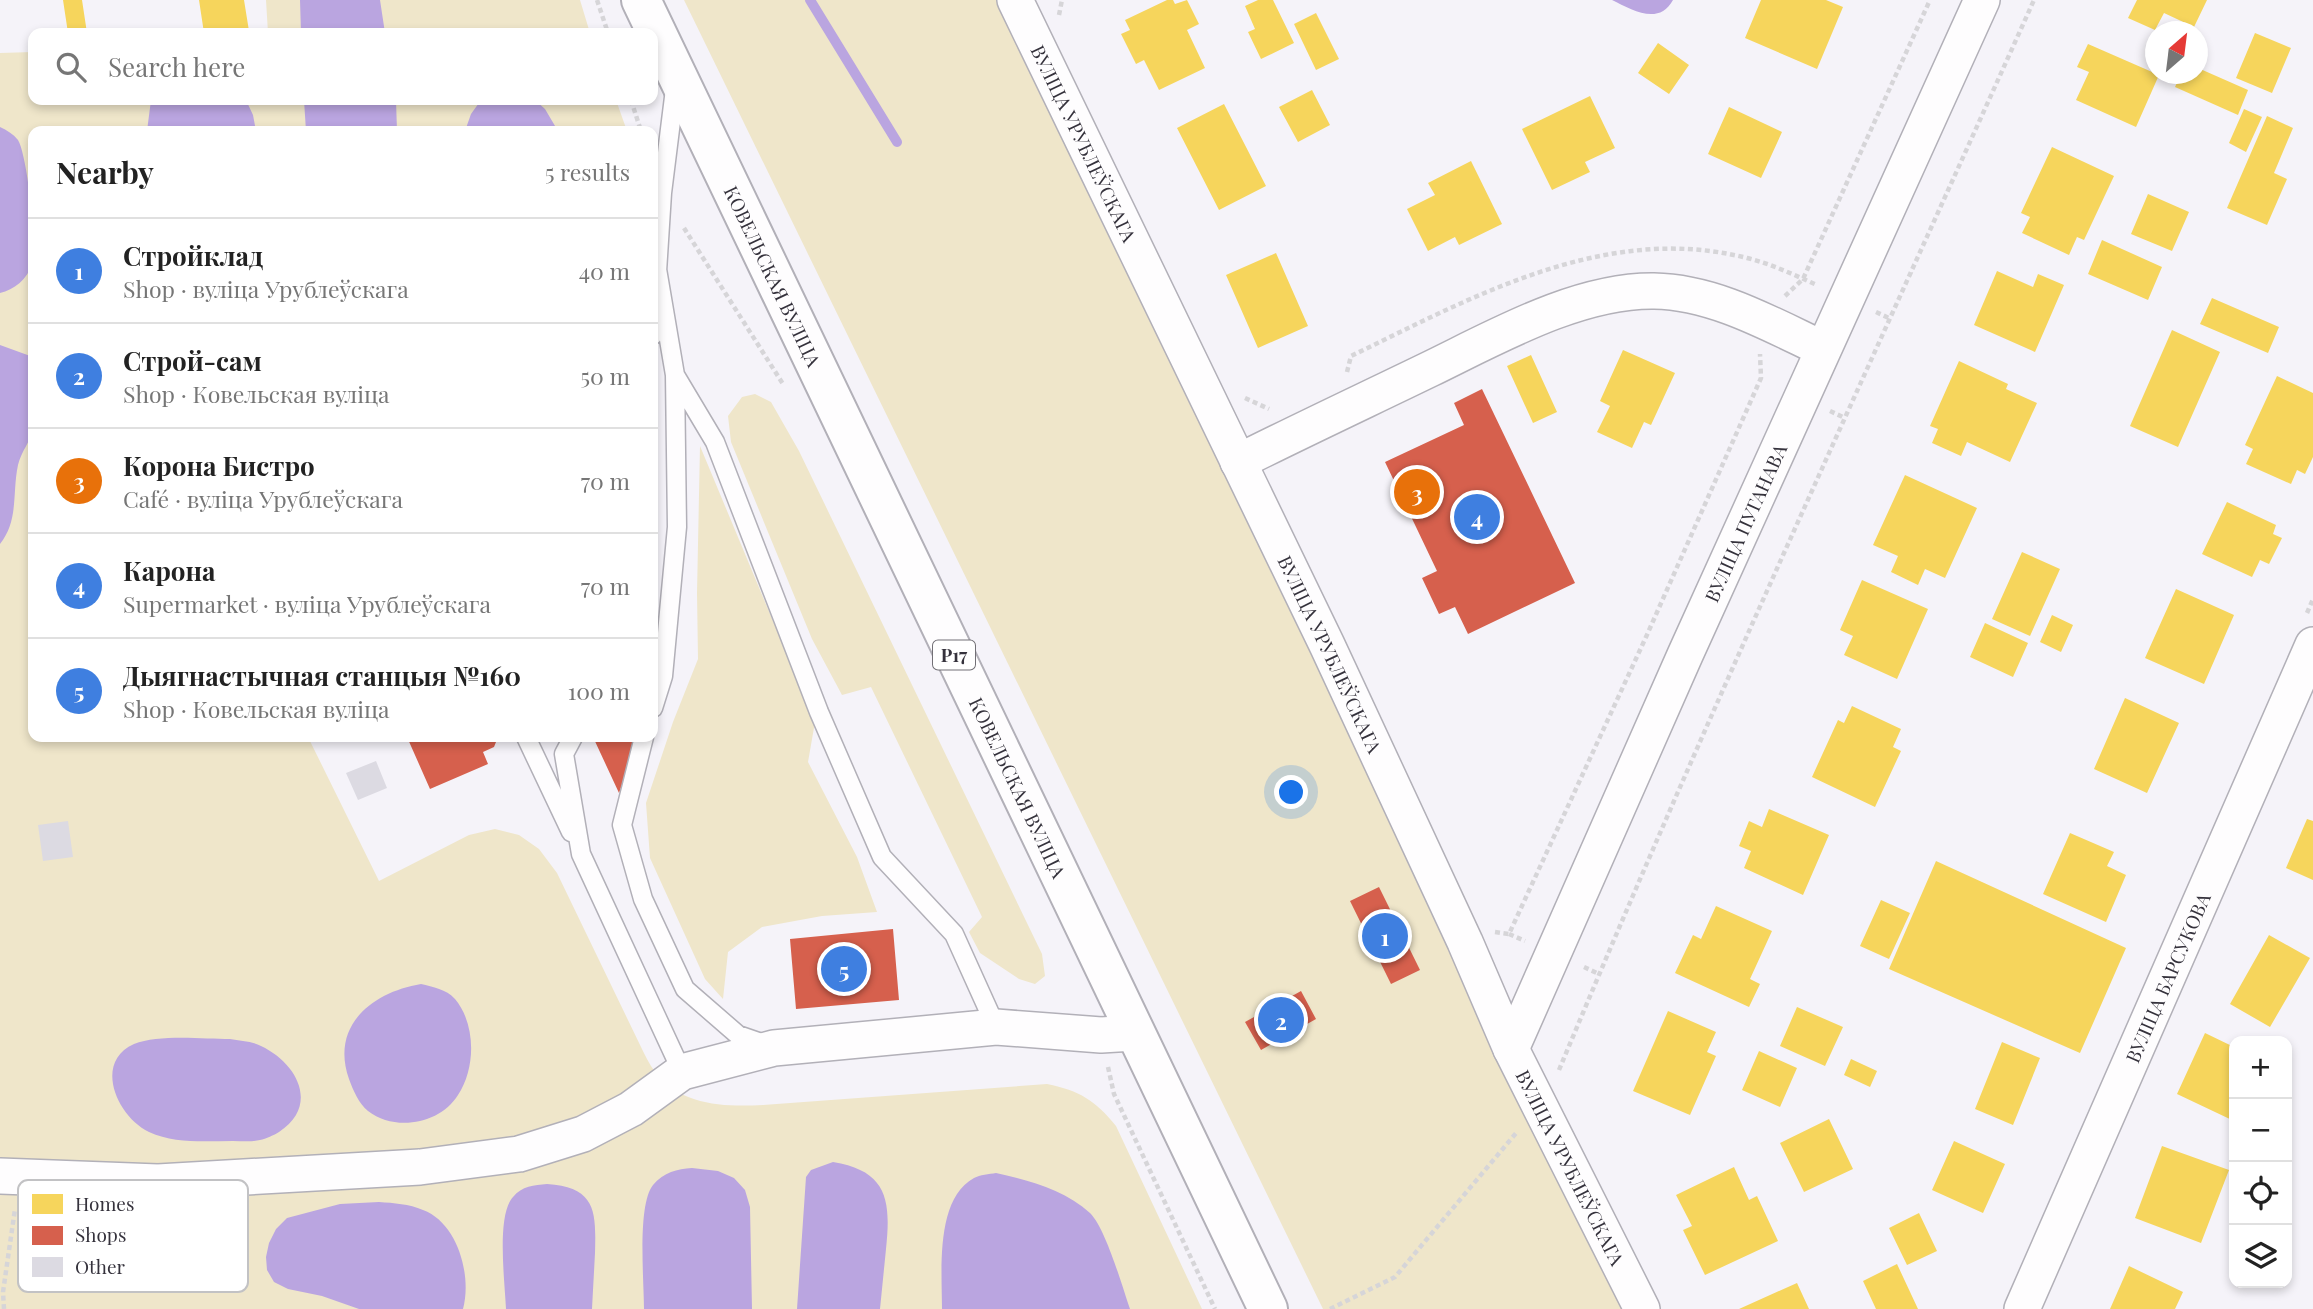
<!DOCTYPE html>
<meta charset="utf-8">
<style>
body{margin:0;font-family:"Playfair Display",serif;background:#f2f2f2;color:#222}
.controls{position:absolute;right:21px;bottom:21px;display:grid;overflow:hidden;border-radius:14px;box-shadow:0 4px 10px #0003}
.controls button{width:63px;height:63px;display:grid;place-items:center;padding:0;border:0;border-bottom:2px solid #e0e0e0;background:#fff;color:#222;font:35px sans-serif}
.compass{position:absolute;left:2145px;top:21px;width:63px;height:63px;border-radius:50%;background:#fff;box-shadow:0 4px 10px #0003;rotate:28deg}
.you{position:absolute;left:1292px;top:793px;width:24px;height:24px;margin:-18px;border:5px solid #fff;border-radius:50%;background:#1a73e8;box-shadow:0 0 0 10px #1a73e833}
.badge{display:grid;place-items:center;width:46px;height:46px;border-radius:50%;background:#b45309;color:#fff;font-size:23px;font-weight:700}
.pin{position:absolute;translate:-50% -50%;border:4px solid #fff;box-shadow:0 2px 7px #0006}
.list{margin:0;padding:0;list-style:none}
h2{display:flex;justify-content:space-between;align-items:center;height:91px;margin:0;padding:0 28px;font-size:30px}
h2 small{font-size:23px;font-weight:400;color:#767676}
.list li{display:grid;grid-template-columns:46px 1fr auto;gap:21px;align-items:center;box-sizing:border-box;height:105px;padding:0 28px;border-top:2px solid #e0e0e0}
.list b{display:block;font-size:26px;white-space:nowrap}
.list p{margin:0;font-size:23px;white-space:nowrap;color:#767676}
.list em{font-size:23px;font-style:normal;color:#767676}
.icon{flex:none;width:38px;height:38px;fill:none;stroke:currentColor;stroke-width:2;stroke-linecap:round;stroke-linejoin:round}
.map{position:relative;flex:none;width:2313px;height:1309px;overflow:hidden}
.search{position:absolute;background:#fff;box-shadow:0 4px 10px #0003;left:28px;top:28px;width:630px;height:77px;display:flex;align-items:center;gap:18px;box-sizing:border-box;padding:0 24px;border-radius:14px;color:#767676;font-size:26px}
.panel{position:absolute;background:#fff;box-shadow:0 4px 10px #0003;left:28px;top:126px;width:630px;height:616px;border-radius:14px}
.map>svg:first-child{display:block}
.green{fill:#efe6ca}
.water{fill:#baa5e0}
.homes{fill:#f6d55c}
.shops{fill:#d6604d}
.lines{fill:none;stroke-linecap:round;stroke-linejoin:round}
.stream{stroke:#baa5e0;stroke-width:10}
.building{fill:#dcdae2}
.lane-casing{stroke:#b2b0b8;stroke-width:21}
.street-casing{stroke:#b2b0b8;stroke-width:38}
.highway-casing{stroke:#b2b0b8;stroke-width:42}
.path{stroke:#d6d5d8;stroke-width:4.5;stroke-dasharray:5 3.5;stroke-linecap:butt}
.lane{stroke:#fefdfe;stroke-width:18}
.street{stroke:#fefdfe;stroke-width:35}
.highway{stroke:#fefdfe;stroke-width:38}
.labels{text-anchor:middle;dominant-baseline:central;stroke-width:7;stroke-linejoin:round;paint-order:stroke}
.shield{fill:#fff;stroke:#727076;stroke-width:2}
.shield-label{font-size:18px;font-weight:bold;fill:#35323c}
.street-label{font-size:19px;fill:#35323c;stroke:#fff}
.key{fill:#fff;stroke:#c2c2c4;stroke-width:2}
.key-label{font-size:19px;fill:#35323c}
</style>
<div class="map">
<svg width="2313" height="1309" viewBox="0 0 2313 1309">
<rect width="100%" height="100%" fill="#f5f3f9"/>
<path class="green" d="M266 0H580L590 33H268Z
M684 0H1000L1629 1309H1323Z
M33 52V100H616L627 131H33V737H308L379 881 469 835 495 829 519 835 539 849 557 873 641 1047C645 1055 649 1064 655 1072 681 1106 725 1107 763 1105L1047 1084C1080 1091 1095 1100 1116 1126L1202 1309H0V53Z
M755 394 771 402 799 451 1042 954 1045 976 1035 984 1019 979 980 953 969 932 982 917 871 687 842 695 812 639 731 442 728 416 742 397Z
M700 446 815 722 808 762 857 857 877 912 822 916 762 927 728 952 723 999 705 979 650 858 646 803 673 722 698 659 697 593Z"/>
<path class="water" d="M300 0H380L385 33H301Z
M1612 0H1673C1659 26 1632 10 1612 0Z
M151 100H246L253 115 256 131H147Z
M304 100H396L397 131H306Z
M481 100H535L545 109 558 131H465L471 114Z
M0 127C7 130 13 134 18 140 27 154 38 249 32 265 27 279 14 290 0 293Z
M0 345 33 357C33 376 37 414 33 430 31 440 21 452 18 465 12 493 19 520 0 544Z
M421 984C433 987 446 989 455 999 476 1024 476 1068 458 1095 440 1124 395 1132 368 1111 359 1104 353 1090 349 1079 330 1025 373 992 421 984Z
M230 1039C240 1041 252 1041 261 1046 297 1063 320 1105 279 1132 274 1135 266 1139 260 1140 252 1142 242 1141 233 1141 205 1141 175 1144 149 1132 117 1117 93 1062 134 1044 159 1034 203 1039 230 1039Z
M833 1162C888 1171 891 1201 886 1249 884 1269 882 1289 880 1309H797L806 1177 811 1170Z
M692 1168 718 1171 734 1178 745 1190 750 1207 752 1309H644C644 1281 637 1205 653 1185 664 1172 677 1169 692 1168Z
M996 1173C1028 1180 1065 1190 1090 1213 1106 1229 1122 1286 1130 1309H942C942 1272 935 1199 974 1178 980 1175 989 1174 996 1173Z
M547 1184C597 1187 596 1213 595 1253 594 1272 593 1290 592 1309H506C505 1283 496 1215 513 1197 522 1186 534 1185 547 1184Z
M379 1202C394 1203 409 1204 423 1210 458 1223 472 1276 463 1309H359L322 1296 288 1289 274 1282 267 1270 266 1257 269 1243 276 1229 287 1218 340 1204Z"/>
<path class="homes" d="M63 0H82L87 33H68Z
M199 0H244L249 31 204 33Z
M1167 0H1173L1175 4 1187 0 1199 24 1187 30 1205 68 1159 90 1144 60 1136 64 1121 34 1130 30 1125 20Z
M1258 0H1273L1294 43 1261 59 1248 32 1255 29 1245 6Z
M1761 0H1826L1843 7 1817 69 1745 38Z
M2137 0H2207L2194 27 2164 13 2155 30 2128 18Z
M1316 13 1339 59 1316 70 1294 24Z
M2255 33 2291 48 2272 93 2236 78Z
M1658 43 1689 65 1669 94 1638 73Z
M2088 44 2159 75 2136 127 2076 100 2089 72 2077 67Z
M2198 68 2248 90 2238 115 2175 87 2181 74H2198Z
M1312 90 1330 125 1298 142 1279 107Z
M1590 96 1615 148 1585 162 1590 172 1552 190 1522 129Z
M1224 104 1266 186 1219 210 1177 128Z
M1729 107 1782 132 1761 178 1708 154Z
M2244 109 2262 117 2246 152 2229 143Z
M2267 116 2293 128 2274 173 2287 179 2267 225 2227 208Z
M2052 147 2114 176 2084 240 2077 237 2069 255 2022 233 2030 217 2021 213Z
M1471 161 1502 224 1459 245 1455 237 1428 251 1407 209 1435 195 1428 183Z
M2148 194 2189 212 2172 251 2131 234Z
M2102 240 2162 267 2148 300 2088 274Z
M1276 253 1308 326 1258 348 1226 275Z
M1997 271 2033 287 2038 274 2064 285 2035 352 1974 325Z
M2212 298 2279 327 2268 353 2200 324Z
M2172 330 2220 352 2178 447 2130 426Z
M1623 350 1675 373 1651 425 1644 422 1632 448 1597 432 1610 406 1600 401Z
M1531 355 1557 412 1533 423 1507 366Z
M1959 361 2008 384 2006 389 2037 403 2010 462 1967 442 1961 456 1932 443 1938 429 1930 426Z
M2277 376 2313 393V457L2305 474 2297 470 2291 484 2246 464 2253 449 2245 445Z
M1905 475 1977 508 1945 578 1925 569 1918 585 1891 572 1898 556 1873 545Z
M2227 502 2276 525 2273 534 2282 538 2269 564 2260 560 2252 577 2202 554Z
M2022 552 2060 569 2030 636 1992 619Z
M1862 580 1928 609 1897 679 1844 655 1853 636 1840 630Z
M2176 589 2234 615 2204 684 2145 658Z
M2052 615 2073 625 2061 652 2040 642Z
M1985 623 2028 643 2013 677 1970 657Z
M2125 698 2179 723 2147 793 2094 769Z
M1852 706 1901 729 1893 747 1901 751 1875 807 1812 777 1838 720 1844 723Z
M1769 809 1829 835 1803 895 1744 868 1751 851 1739 846 1749 821 1762 827Z
M2307 819 2313 821V880L2286 868Z
M2070 833 2114 852 2107 866 2126 875 2106 922 2043 894Z
M1936 861 2126 948 2080 1053 1889 969Z
M1881 900 1910 913 1889 959 1860 946Z
M1716 906 1772 931 1750 979 1760 984 1749 1007 1675 973 1693 935 1701 939Z
M2269 935 2310 958 2270 1027 2230 1004Z
M1797 1007 1843 1027 1825 1066 1780 1046Z
M1668 1011 1716 1032 1707 1052 1716 1056 1690 1115 1633 1091Z
M2205 1033 2234 1047V1121L2177 1094Z
M2002 1042 2040 1058 2013 1125 1975 1109Z
M1759 1051 1797 1068 1780 1107 1742 1090Z
M1851 1059 1877 1071 1870 1087 1844 1075Z
M1829 1119 1853 1169 1804 1192 1780 1143Z
M1954 1141 2005 1164 1983 1213 1932 1190Z
M2162 1146 2229 1170 2201 1243 2135 1218Z
M1734 1167 1749 1200 1757 1196 1778 1241 1705 1275 1683 1230 1692 1226 1676 1195Z
M1919 1213 1937 1251 1907 1265 1889 1228Z
M1897 1264 1918 1309H1876L1863 1281Z
M2129 1266 2183 1292 2175 1309H2110Z
M1797 1283 1809 1309H1739Z"/>
<path class="shops" d="M1482 389 1575 583 1468 634 1455 607 1439 614 1422 578 1437 571 1385 462 1464 425 1454 403Z
M407 737H498L494 747 483 752 488 764 430 789Z
M593 737H640L619 793Z
M1379 887 1420 970 1391 984 1350 901Z
M893 929 899 1000 796 1009 790 939Z
M1301 991 1316 1019 1261 1050 1245 1022Z"/>
<g class="lines">
<path class="stream" d="M810 0 897 142"/>
</g>
<path class="building" d="M376 761 387 788 358 800 346 773Z
M68 821 73 857 43 861 38 825Z"/>
<g class="lines">
<defs>
<path id="lane" d="M653 335 662 193 675 89
M675 375 715 442 819 712 882 857 954 934 996 1027
M653 708 663 676 677 527 675 375 657 269
M526 737 571 832
M573 737 564 754 581 854 682 1072
M644 737 622 825 643 899 685 989 738 1035 767 1045"/>
<g id="street">
<path id="s1" d="M1015 0 1327 645 1465 942 1511 1049 1642 1309"/>
<path d="M1238 462C1302 430 1366 400 1430 369 1496 337 1578 290 1654 291 1714 292 1770 324 1823 349"/>
<path id="s2" d="M1511 1049 1685 655 1982 0"/>
<path d="M0 1176 158 1182 420 1167 519 1154 583 1134 631 1109 682 1072 774 1048 996 1027 1101 1035 1134 1033"/>
<path id="s3" d="M2022 1309 2313 645"/>
</g>
<g id="highway">
<path id="s4" d="M641 0 1268 1309"/>
</g>
</defs>
<use href="#lane" class="lane-casing"/>
<use href="#street" class="street-casing"/>
<use href="#highway" class="highway-casing"/>
<path class="path" d="M597 0 608 33
M1059 15 1062 0
M631 100 641 131
M684 228 783 384
M1785 296 1803 279 1930 0
M1876 312 1891 319
M1347 372 1351 356C1473 297 1606 222 1747 258 1772 264 1794 275 1817 285
M1245 398 1269 409
M1830 411 1845 418
M2307 613 2313 599
M1495 932 1509 934 1646 637 1761 378 1760 354
M1509 934 1525 941
M1584 967 1599 974
M1108 1067 1114 1094 1215 1309
M1559 1070C1709 710 1874 356 2034 0
M4 1309 3 1292 15 1209
M1330 1309 1395 1277 1517 1132"/>
<use href="#lane" class="lane"/>
<use href="#street" class="street"/>
<use href="#highway" class="highway"/>
</g>
<g class="labels">
<rect class="shield" x="933" y="640.5" width="42" height="29" rx="5"/>
<g class="shield-label">
<text x="954" y="655">Р17</text>
</g>
<g class="street-label">
<text stroke="none"><textPath href="#s1" startOffset="159">ВУЛІЦА УРУБЛЕЎСКАГА</textPath></text>
<text stroke="none"><textPath href="#s4" startOffset="306">КОВЕЛЬСКАЯ ВУЛІЦА</textPath></text>
<text stroke="none"><textPath href="#s2" startOffset="576">ВУЛІЦА ПУГАНАВА</textPath></text>
<text stroke="none"><textPath href="#s1" startOffset="726">ВУЛІЦА УРУБЛЕЎСКАГА</textPath></text>
<text stroke="none"><textPath href="#s4" startOffset="873">КОВЕЛЬСКАЯ ВУЛІЦА</textPath></text>
<text stroke="none"><textPath href="#s3" startOffset="362">ВУЛІЦА БАРСУКОВА</textPath></text>
<text stroke="none"><textPath href="#s1" startOffset="1293">ВУЛІЦА УРУБЛЕЎСКАГА</textPath></text>
</g>
</g>
<rect x="18" y="1180" width="230" height="112" rx="10" class="key"/>
<rect x="32" y="1194" width="31" height="20" fill="#f6d55c"/>
<rect x="32" y="1226" width="31" height="19" fill="#d6604d"/>
<rect x="32" y="1257" width="31" height="20" fill="#dcdae2"/>
<g class="key-label">
<text x="75" y="1211">Homes</text>
<text x="75" y="1242">Shops</text>
<text x="75" y="1274">Other</text>
</g>
</svg>
<div class="controls">
<button>+</button>
<button>−</button>
<button><svg class="icon" aria-label="locate" viewBox="0 0 24 24"><circle cx="12" cy="12" r="6"/><path d="M12 2v4M12 18v4M2 12h4M18 12h4"/></svg></button>
<button><svg class="icon" aria-label="layers" viewBox="0 0 24 24"><path d="M12 4l9 5-9 5-9-5zM3 14l9 5 9-5"/></svg></button>
</div>
<svg class="compass" viewBox="-18 -18 36 36"><path d="M0-13l5 13h-10z" fill="#e53935"/><path d="M0 13l5-13h-10z" fill="#767676"/></svg>
<div class="you"></div>
<div class="pin badge" style="left:1385px;top:936px;background:#3f7fe0">1</div>
<div class="pin badge" style="left:1281px;top:1020px;background:#3f7fe0">2</div>
<div class="pin badge" style="left:1417px;top:492px;background:#e8710a">3</div>
<div class="pin badge" style="left:1477px;top:517px;background:#3f7fe0">4</div>
<div class="pin badge" style="left:844px;top:969px;background:#3f7fe0">5</div>
<div class="search"><svg class="icon" aria-label="search" viewBox="0 0 24 24"><circle cx="10" cy="10" r="6"/><path d="M15 15l6 6"/></svg>Search here</div>
<section class="panel">
<h2>Nearby<small>5 results</small></h2>
<ul class="list">
<li><span class="badge" style="background:#3f7fe0">1</span><div><b>Стройклад</b><p>Shop · вуліца Урублеўскага</p></div><em>40 m</em></li>
<li><span class="badge" style="background:#3f7fe0">2</span><div><b>Строй-сам</b><p>Shop · Ковельская вуліца</p></div><em>50 m</em></li>
<li><span class="badge" style="background:#e8710a">3</span><div><b>Корона Бистро</b><p>Café · вуліца Урублеўскага</p></div><em>70 m</em></li>
<li><span class="badge" style="background:#3f7fe0">4</span><div><b>Карона</b><p>Supermarket · вуліца Урублеўскага</p></div><em>70 m</em></li>
<li><span class="badge" style="background:#3f7fe0">5</span><div><b>Дыягнастычная станцыя №160</b><p>Shop · Ковельская вуліца</p></div><em>100 m</em></li>
</ul>
</section>
</div>
